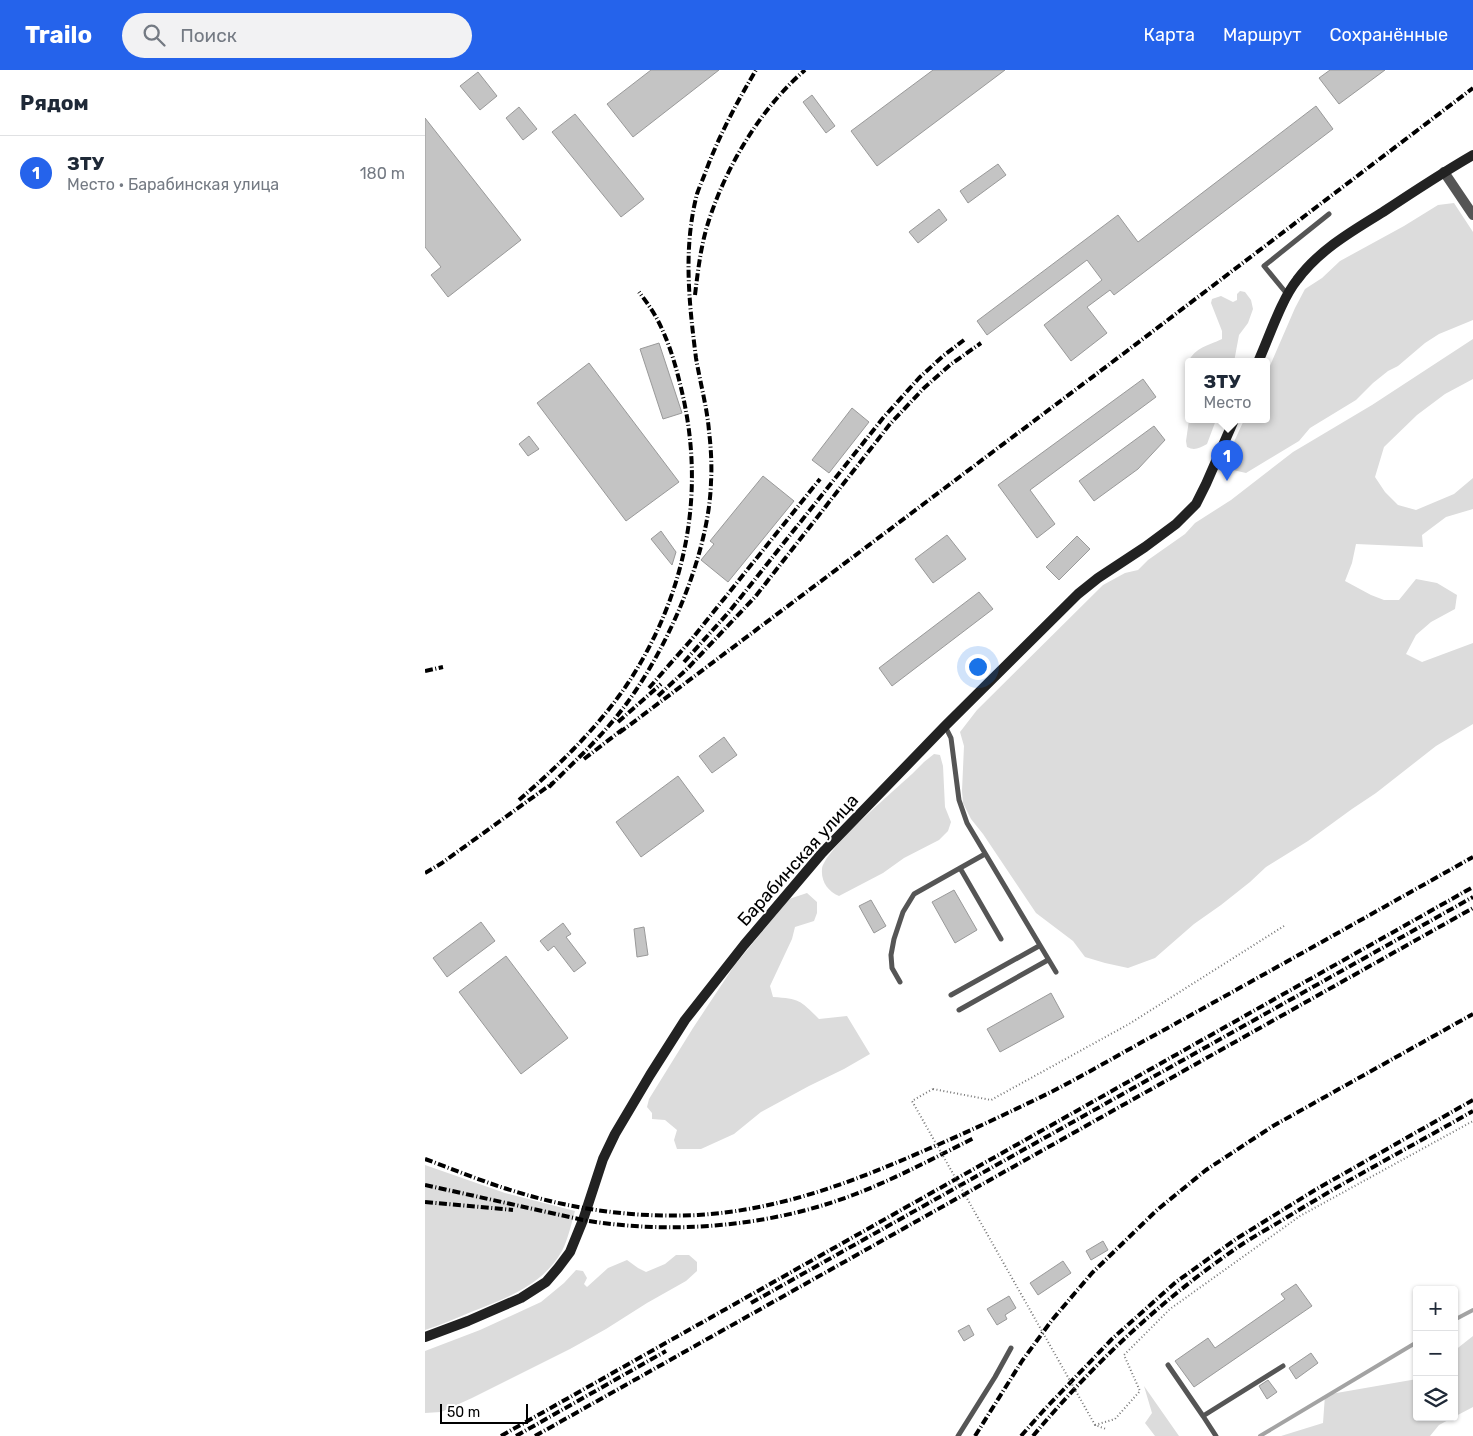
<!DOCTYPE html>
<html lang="ru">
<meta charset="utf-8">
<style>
body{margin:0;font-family:Rubik,sans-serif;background:#f2f2f3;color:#1f2937}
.controls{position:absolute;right:15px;bottom:15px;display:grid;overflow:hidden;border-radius:5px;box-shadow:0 1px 4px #0004}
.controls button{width:45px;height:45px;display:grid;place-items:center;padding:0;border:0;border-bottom:1px solid #e0e1e3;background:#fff;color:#1f2937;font:25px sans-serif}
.scale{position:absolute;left:15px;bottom:12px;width:88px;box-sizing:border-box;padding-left:5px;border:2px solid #000;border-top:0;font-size:14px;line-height:18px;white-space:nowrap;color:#000;-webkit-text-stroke:4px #fff;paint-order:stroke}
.you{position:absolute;left:552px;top:596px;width:18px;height:18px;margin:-12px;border:4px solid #fff;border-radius:50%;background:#1a73e8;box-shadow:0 0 0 8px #1a73e833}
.badge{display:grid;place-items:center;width:32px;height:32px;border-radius:50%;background:#2563eb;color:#fff;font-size:16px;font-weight:700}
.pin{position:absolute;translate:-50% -41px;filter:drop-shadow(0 1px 2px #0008)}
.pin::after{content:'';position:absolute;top:26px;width:18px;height:15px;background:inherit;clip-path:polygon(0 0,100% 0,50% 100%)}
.popup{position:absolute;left:760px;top:288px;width:85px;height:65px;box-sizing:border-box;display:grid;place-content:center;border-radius:5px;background:#fff;filter:drop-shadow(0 1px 4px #0005);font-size:16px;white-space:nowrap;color:#747a83}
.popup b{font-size:19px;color:#1f2937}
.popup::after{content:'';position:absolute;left:50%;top:100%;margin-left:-10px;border:10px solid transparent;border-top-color:#fff}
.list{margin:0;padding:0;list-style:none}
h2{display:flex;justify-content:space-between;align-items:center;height:65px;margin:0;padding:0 20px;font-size:21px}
h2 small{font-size:16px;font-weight:400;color:#747a83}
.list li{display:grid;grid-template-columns:32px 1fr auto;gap:15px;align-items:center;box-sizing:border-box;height:75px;padding:0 20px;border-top:1px solid #e0e1e3}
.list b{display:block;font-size:19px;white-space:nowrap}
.list p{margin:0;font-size:16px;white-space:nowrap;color:#747a83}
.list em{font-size:16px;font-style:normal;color:#747a83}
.icon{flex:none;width:28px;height:28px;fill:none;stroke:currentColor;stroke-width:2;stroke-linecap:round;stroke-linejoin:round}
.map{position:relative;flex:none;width:1048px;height:1366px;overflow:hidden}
header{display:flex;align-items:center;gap:30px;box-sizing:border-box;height:70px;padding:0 25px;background:#2563eb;color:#fff}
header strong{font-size:24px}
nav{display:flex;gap:28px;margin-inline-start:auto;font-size:18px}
.search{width:350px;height:45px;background:#f2f2f3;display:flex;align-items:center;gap:12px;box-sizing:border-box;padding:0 18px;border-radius:28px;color:#747a83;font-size:19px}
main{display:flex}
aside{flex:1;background:#fff}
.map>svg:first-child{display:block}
.green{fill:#dcdcdc}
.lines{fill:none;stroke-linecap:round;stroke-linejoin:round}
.stream{stroke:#a3a3a3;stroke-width:4}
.building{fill:#c4c4c4;stroke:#999}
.path{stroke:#777;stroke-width:2;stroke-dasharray:1 2.5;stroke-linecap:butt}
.service{stroke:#555;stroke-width:5}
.minor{stroke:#555;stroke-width:10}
.secondary{stroke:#222;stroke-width:10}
.rail{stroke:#000;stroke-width:4;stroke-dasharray:8 2.5 1 2.5;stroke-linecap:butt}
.path-bridge{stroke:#777;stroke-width:2;stroke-dasharray:1 2.5;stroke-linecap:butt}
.labels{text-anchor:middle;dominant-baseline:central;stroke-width:4;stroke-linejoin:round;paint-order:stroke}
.street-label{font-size:18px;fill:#000;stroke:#fff}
</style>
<header>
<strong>Trailo</strong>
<div class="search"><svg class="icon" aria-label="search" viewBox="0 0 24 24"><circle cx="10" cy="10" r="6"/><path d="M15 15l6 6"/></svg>Поиск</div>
<nav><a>Карта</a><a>Маршрут</a><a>Сохранённые</a></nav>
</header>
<main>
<aside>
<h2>Рядом<small></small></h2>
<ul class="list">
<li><span class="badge">1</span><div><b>ЗТУ</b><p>Место · Барабинская улица</p></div><em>180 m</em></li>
</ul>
</aside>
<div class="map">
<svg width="1048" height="1366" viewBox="0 0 1048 1366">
<rect width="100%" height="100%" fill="#fff"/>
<path class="green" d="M1029 133 1048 162V250L1014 264 1000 273 973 296 963 301 948 313 931 330 885 358 874 371 821 403 808 400 802 387 819 350H841V305L870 238 880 219 897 208 915 191 979 156 1013 135Z
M815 221 820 222 826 230 828 239 823 253 814 265 809 292H763C771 277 782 276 797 269V261L786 233 787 229 796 226 808 232 812 230V224Z
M1048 269V309L1020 324 992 345 959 377 950 407 960 422 973 435 991 440 1029 424 1048 408V439L1021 447 997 465 998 477 931 474 927 493 920 511 946 525 959 530H974L991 509 1012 513 1032 525 1030 539 1006 552 991 565 981 584 997 592 1048 573V654L1011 676 951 723 927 739 883 771 841 797 825 812 796 835 769 854 730 888 703 898 680 893 660 887 648 871 611 843 558 764 546 749 538 733 537 721 539 676 535 662 552 640 678 515 700 503 713 500 723 490 760 464 770 453 806 430 868 382 947 335Z
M764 350H791L782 374C774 378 770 381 762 377L761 371Z
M509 684 515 685 518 696 520 737 526 752 523 761 514 770 479 788 458 803 414 826C403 821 396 812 397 799 400 779 470 720 487 704L499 692Z
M382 823 392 832V843L389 851 370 857 367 869 345 916 348 927C375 929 375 930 394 949L422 946 445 984 419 999 384 1016 336 1042 309 1064 276 1079H252L249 1070 252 1060 240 1050 227 1049V1043L222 1037 224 1029 268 958 309 896 364 829Z
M0 1095 80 1123 150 1141C146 1155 143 1169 137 1181 118 1215 80 1229 46 1242 31 1248 16 1255 0 1260Z
M251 1185H264L272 1192V1201L261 1211 222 1233 181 1259 145 1279 47 1328 16 1342 0 1343V1281L55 1260 116 1232 139 1213 151 1200 158 1201 162 1208 159 1214 162 1217 183 1198 202 1190 213 1198 221 1202 240 1194Z
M1048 1266V1337L1029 1347V1281Z
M992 1309V1347H1029L1014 1355 1005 1366H856L898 1353 900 1325Z
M719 1316 754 1366H730L720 1353 727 1343Z"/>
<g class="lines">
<path class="stream" d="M1029 1250 1048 1240
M835 1366 992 1272"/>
</g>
<path class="building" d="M226 0H294L208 67 182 34Z
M508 0H580L452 96 426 61Z
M905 0H960L914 34 894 8Z
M53 2 72 26 55 40 35 16Z
M387 25 410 56 401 63 378 32Z
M891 36 908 59 689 225 685 220 662 237 682 263 646 291 619 255 677 210 662 190 562 265 552 251 693 145 713 172Z
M94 37 112 59 98 70 81 48Z
M150 44 219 129 196 147 127 62Z
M0 48 96 170 23 227 6 205 16 197 0 177Z
M573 94 581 105 543 133 535 121Z
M514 139 522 150 493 173 484 162Z
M234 273 257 343 238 349 215 279Z
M164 293 254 412 201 451 112 333Z
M718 309 731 327 605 420 630 454 612 468 573 415Z
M427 338 444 352 404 403 387 390Z
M729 356 740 370 713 399 669 431 654 411Z
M104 366 114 379 103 386 94 374Z
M338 406 369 431 303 512 276 490 289 474 285 471Z
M236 461 251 482 247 495 226 469Z
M522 465 541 489 508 513 490 489Z
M652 466 665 479 634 510 621 497Z
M554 522 568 539 467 616 454 598Z
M299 667 312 685 287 703 274 686Z
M253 706 279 741 216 787 191 752Z
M529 820 552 860 530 873 507 832Z
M446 830 461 856 449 863 434 836Z
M56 852 70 871 22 907 8 888Z
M138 853 146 864 141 867 161 893 149 902 129 876 123 881 115 871Z
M219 857 223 885 212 887 209 859Z
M81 886 143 968 96 1004 34 922Z
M626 923 639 947 575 982 562 959Z
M678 1171 683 1180 666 1190 661 1181Z
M638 1191 646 1203 613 1225 605 1213Z
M871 1214 887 1236 769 1317 750 1291 783 1268 790 1278 860 1229 856 1224Z
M584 1226 591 1238 580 1245 582 1249 572 1255 562 1239Z
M544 1255 549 1265 539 1271 533 1261Z
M886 1283 893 1293 871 1309 864 1298Z
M843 1310 852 1322 842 1329 834 1316Z"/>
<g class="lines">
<path class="path" d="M508 1019 566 1030 704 954 859 856
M670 1355 690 1349 715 1321 699 1285 745 1239 875 1146 1048 1051"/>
<path class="service" d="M862 224 839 196 904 144
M520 656 526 668 534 730 542 753 631 902
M535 798 576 869
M475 912 467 898 466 885 469 869 478 842 489 824 560 784
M526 925 614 876
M534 940 623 890
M743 1295 778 1346 858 1296
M778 1346 791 1366
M533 1366 570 1307 586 1278"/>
<path class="minor" d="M1019 102 1048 145"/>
<path class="secondary" d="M833 292C844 268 856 230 872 210 894 180 927 161 958 142 988 122 1017 103 1048 85
M0 1267 43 1251 96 1228 121 1212 133 1198 145 1182 158 1150 178 1089 190 1064 225 1005 260 950 319 875 397 783 520 656 653 524 673 508 720 477 751 454 771 434 781 414 809 350"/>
<path class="rail" d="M270 225C273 200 276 174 284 150 302 95 336 38 380 0
M259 592 304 542 458 348 494 308 518 286 539 270
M0 601 18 597
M224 618 266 570 395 409
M233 626 263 598 330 527 465 354 499 318 525 295 556 273
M193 652 236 614
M194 663 698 284 1048 18
M159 689 198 659
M124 717C147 694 172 671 192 646 239 588 284 487 286 412 287 396 286 378 284 361 282 337 275 312 271 288 264 233 258 178 272 124 275 115 279 107 282 98 295 64 312 32 331 0
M94 730C140 690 186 645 216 592 264 508 279 416 257 322 251 296 244 271 231 247 226 238 220 230 214 222
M0 803 17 793 129 712
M0 1089C30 1100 61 1113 92 1122 150 1140 212 1148 273 1145 355 1140 428 1112 503 1079 543 1062 583 1043 622 1024 658 1006 693 985 728 966 835 907 941 847 1048 787
M0 1115 158 1150C246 1165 344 1157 428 1125 470 1109 509 1088 549 1068
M0 1132 88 1140
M326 1233 1048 827
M76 1366 1048 817
M91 1366 241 1281
M110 1366 1048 838
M550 1366 597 1291 627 1250 667 1203 732 1140 781 1100 848 1056 1048 944
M596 1366 619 1340 687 1269 751 1212 811 1169 890 1120 1048 1030
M608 1366C668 1294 738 1228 816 1175 831 1165 848 1156 864 1146 924 1109 987 1076 1048 1041"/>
<path class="path-bridge" d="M508 1019 487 1031 670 1355 681 1359"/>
</g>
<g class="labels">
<g class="street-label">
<text transform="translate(373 790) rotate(-48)">Барабинская улица</text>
</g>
</g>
</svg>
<div class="controls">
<button>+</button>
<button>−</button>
<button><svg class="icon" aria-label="layers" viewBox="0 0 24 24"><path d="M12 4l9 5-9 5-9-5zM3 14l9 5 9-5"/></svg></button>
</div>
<div class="scale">50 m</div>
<div class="you"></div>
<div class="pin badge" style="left:802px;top:411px">1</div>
<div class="popup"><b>ЗТУ</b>Место</div>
</div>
</main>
